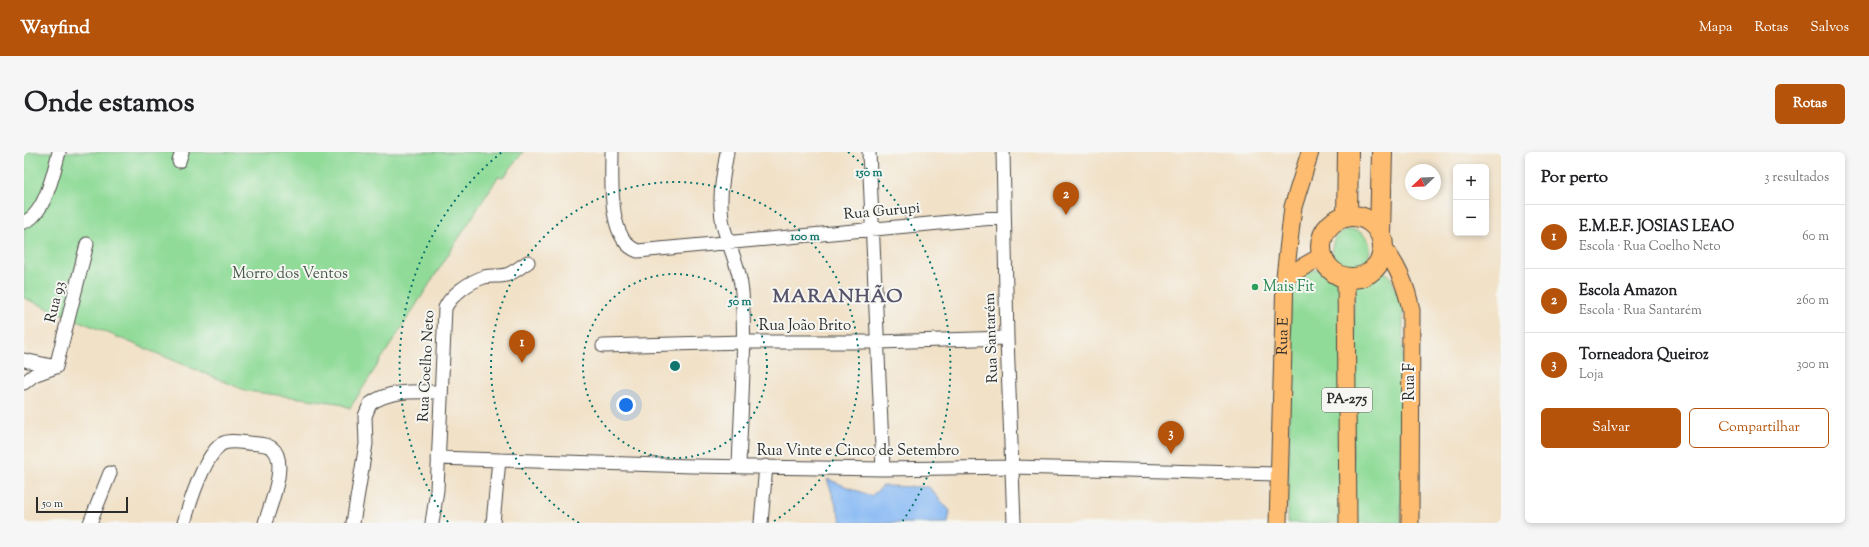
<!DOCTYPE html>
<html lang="pt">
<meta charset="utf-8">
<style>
body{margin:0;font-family:"Sorts Mill Goudy",serif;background:#f6f6f6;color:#202124}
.controls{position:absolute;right:12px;top:12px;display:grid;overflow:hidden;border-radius:6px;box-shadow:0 2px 6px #0003}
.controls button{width:36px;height:36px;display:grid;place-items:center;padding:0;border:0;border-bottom:1px solid #e0e0e0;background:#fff;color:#202124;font:20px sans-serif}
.compass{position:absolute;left:1381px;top:12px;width:36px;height:36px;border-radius:50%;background:#fff;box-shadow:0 2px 6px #0003;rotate:247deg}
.scale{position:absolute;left:12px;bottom:10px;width:92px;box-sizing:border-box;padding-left:4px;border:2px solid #2b2b2b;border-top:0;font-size:11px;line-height:14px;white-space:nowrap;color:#2b2b2b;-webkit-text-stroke:3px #f6f6f2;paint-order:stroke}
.you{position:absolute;left:602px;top:253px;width:14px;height:14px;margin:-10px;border:3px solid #fff;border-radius:50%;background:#1a73e8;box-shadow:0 0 0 6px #1a73e833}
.badge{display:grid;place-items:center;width:26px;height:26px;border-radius:50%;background:#b45309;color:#fff;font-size:13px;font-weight:700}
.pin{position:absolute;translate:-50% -33px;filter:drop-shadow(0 1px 2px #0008)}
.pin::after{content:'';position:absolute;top:21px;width:14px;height:12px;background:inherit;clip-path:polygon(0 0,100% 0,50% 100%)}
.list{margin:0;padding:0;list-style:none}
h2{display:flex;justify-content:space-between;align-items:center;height:52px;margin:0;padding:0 16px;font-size:17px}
h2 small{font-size:13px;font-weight:400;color:#757577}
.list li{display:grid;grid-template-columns:26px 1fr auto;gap:12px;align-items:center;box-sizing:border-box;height:64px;padding:0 16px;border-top:1px solid #e0e0e0}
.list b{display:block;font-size:15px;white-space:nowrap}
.list p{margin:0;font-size:13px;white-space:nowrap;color:#757577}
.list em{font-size:13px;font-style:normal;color:#757577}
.actions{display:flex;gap:8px;padding:12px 16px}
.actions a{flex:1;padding:9px 0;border:1px solid #b45309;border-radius:6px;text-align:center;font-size:14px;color:#b45309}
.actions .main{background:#b45309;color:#fff}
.map{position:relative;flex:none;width:1477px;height:371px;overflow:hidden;border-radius:6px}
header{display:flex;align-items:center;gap:24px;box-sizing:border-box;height:56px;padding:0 20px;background:#b45309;color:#fff}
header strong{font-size:19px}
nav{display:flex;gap:22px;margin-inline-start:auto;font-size:14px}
.intro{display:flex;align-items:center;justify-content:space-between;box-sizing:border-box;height:96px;padding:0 24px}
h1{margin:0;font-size:28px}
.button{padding:10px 18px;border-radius:6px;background:#b45309;color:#fff;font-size:14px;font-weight:700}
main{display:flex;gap:24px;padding:0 24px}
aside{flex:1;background:#fff;border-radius:6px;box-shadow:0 2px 6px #0003}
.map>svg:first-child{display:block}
.green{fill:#90db98;stroke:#5e8362}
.water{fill:#87b9f4;stroke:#597290}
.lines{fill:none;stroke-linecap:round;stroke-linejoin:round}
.minor-casing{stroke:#494642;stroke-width:15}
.major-casing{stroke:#494642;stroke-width:19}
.highway-casing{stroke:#494642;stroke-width:22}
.minor{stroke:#fff;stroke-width:13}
.major{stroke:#fdbc6f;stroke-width:17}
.highway{stroke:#fdbc6f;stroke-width:20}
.ring{fill:none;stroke:#0f766e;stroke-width:2;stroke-dasharray:2 4}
.leisure-dot{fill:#2e9e5b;stroke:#f6f6f2;stroke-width:1.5}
.labels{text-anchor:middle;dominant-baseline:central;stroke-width:4;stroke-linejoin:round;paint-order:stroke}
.shield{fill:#f6f6f2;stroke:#686867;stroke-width:1}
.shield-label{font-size:14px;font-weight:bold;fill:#2b2b2b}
.street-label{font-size:15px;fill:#2b2b2b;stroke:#f6f6f2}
.park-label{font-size:15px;fill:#445746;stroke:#f6f6f2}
.leisure-label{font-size:15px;fill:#27864d;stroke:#f6f6f2;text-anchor:start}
.district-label{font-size:19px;font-weight:bold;letter-spacing:1px;fill:#57536b;stroke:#f6f6f2}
.centre{fill:#0f766e;stroke:#f6f6f2;stroke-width:2}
.ring-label{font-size:12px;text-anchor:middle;font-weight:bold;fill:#0f766e;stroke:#f6f6f2;stroke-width:4;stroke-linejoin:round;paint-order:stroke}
</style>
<header>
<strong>Wayfind</strong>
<nav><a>Mapa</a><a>Rotas</a><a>Salvos</a></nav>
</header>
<div class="intro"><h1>Onde estamos</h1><a class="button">Rotas</a></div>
<main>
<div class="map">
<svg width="1477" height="371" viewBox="0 0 1477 371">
<rect width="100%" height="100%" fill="#f6f6f2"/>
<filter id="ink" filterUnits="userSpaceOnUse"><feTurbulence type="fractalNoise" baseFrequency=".025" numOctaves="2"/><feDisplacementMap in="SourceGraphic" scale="8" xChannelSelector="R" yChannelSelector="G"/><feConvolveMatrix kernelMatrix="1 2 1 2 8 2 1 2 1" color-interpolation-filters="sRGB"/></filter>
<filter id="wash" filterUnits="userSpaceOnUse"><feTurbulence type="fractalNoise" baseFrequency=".012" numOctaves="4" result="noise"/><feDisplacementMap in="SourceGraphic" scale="16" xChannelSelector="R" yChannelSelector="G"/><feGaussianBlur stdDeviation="0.9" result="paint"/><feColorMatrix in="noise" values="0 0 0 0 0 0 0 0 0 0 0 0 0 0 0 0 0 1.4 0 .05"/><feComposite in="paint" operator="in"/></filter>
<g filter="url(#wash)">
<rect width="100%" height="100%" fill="#f1e1c7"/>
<path class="green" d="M0 0H499L479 26 474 25 326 256 314 251 223 239 0 146Z
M1308 97a19 19 0 1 1 38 0a19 19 0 1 1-38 0Z
M1305 115 1313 122 1322 126 1316 371H1264L1267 130 1286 119Z
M1353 115 1366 124 1379 157 1377 371H1328L1330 136Z"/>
<path class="water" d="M803 327 847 344 859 334 905 335 926 359 924 371H818Z"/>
</g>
<g filter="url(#ink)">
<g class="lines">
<defs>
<path id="minor" d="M588 0C588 26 583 89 614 99L980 65
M703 0C699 24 694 48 699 73 705 96 716 115 718 140 722 197 717 256 715 314
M845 0 859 317
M979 0 983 186 990 371
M155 9 158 0
M0 70C21 63 30 19 35 0
M579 194 719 190H854L983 186
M0 208 32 215
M32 215 63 92
M0 231 10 223 32 215
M414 306 668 314 859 317 989 315 1254 322
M66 371 86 321
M160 371C166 350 179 309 195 294 202 287 215 290 224 291 231 292 241 291 248 296 265 309 246 354 241 371
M329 371 342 292 341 264 346 252C366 237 393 240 417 240
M408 371 413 338 421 156C427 143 445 130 460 125 467 123 475 125 482 123 490 121 497 114 504 110
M469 371 475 308
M737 371 742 314"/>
<g id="major">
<path d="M1359 95C1374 115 1382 133 1387 158L1386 371"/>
<path d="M1261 125 1298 104"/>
<path d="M1322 126 1324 371"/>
<path id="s1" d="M1254 371 1261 125 1269 55 1286 0"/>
</g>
<path id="highway" d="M1297 95a31 31 0 1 1 62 0a31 31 0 1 1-62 0Z
M1323 65 1324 0
M1356 82 1358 0"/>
</defs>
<use href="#minor" class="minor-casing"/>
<use href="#major" class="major-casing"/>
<use href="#highway" class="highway-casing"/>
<use href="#minor" class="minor"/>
<use href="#major" class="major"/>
<use href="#highway" class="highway"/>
</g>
</g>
<g class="ring">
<circle cx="651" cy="214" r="92"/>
<path d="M555 371A184 184 0 1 1 747 371"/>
<path d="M424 370A275 275 0 0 1 478 0M824 0A275 275 0 0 1 878 370"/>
</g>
<circle class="leisure-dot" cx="1231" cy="135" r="4"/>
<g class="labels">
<rect class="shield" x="1298" y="236" width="50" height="24" rx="3"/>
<g class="shield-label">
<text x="1323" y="248">PA-275</text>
</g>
<g class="street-label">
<text transform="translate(858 60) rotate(-5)">Rua Gurupi</text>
<text transform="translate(32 150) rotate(-76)">Rua 93</text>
<text x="781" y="174">Rua João Brito</text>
<text stroke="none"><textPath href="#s1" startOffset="187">Rua E</textPath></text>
<text transform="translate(968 186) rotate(-92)">Rua Santarém</text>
<text transform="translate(403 214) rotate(-87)">Rua Coelho Neto</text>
<text transform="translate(1386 230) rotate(-90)">Rua F</text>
<text x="834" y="299">Rua Vinte e Cinco de Setembro</text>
</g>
<g class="park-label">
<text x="266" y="122">Morro dos Ventos</text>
</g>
<g class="leisure-label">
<text x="1239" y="135">Mais Fit</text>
</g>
<g class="district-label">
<text x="814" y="145">MARANHÃO</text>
</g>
</g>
<circle cx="651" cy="214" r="6" class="centre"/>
<g class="ring-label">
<text x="845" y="24">150 m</text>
<text x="781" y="88">100 m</text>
<text x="716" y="153">50 m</text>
</g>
</svg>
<div class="controls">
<button>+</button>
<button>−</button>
</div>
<svg class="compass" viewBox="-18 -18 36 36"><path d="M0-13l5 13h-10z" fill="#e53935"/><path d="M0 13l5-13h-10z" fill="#757577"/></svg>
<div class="scale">50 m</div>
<div class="you"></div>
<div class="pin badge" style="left:498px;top:211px">1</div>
<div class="pin badge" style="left:1042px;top:63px">2</div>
<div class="pin badge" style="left:1147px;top:302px">3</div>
</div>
<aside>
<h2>Por perto<small>3 resultados</small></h2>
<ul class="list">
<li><span class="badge">1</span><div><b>E.M.E.F. JOSIAS LEAO</b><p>Escola · Rua Coelho Neto</p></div><em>60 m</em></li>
<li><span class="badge">2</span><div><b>Escola Amazon</b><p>Escola · Rua Santarém</p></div><em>260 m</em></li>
<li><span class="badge">3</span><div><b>Torneadora Queiroz</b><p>Loja</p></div><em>300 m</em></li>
</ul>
<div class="actions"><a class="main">Salvar</a><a>Compartilhar</a></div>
</aside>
</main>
